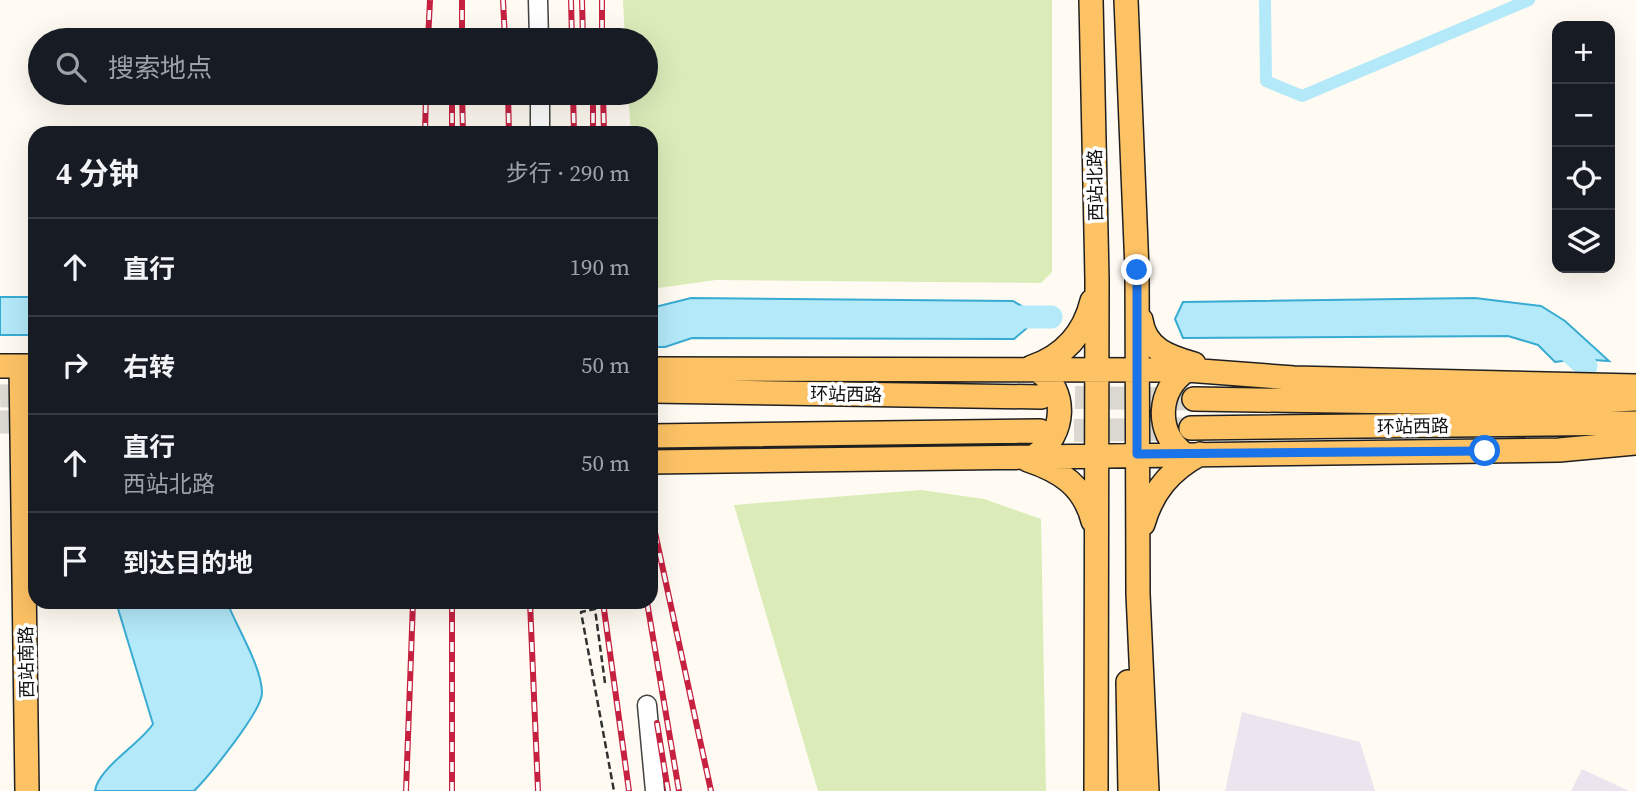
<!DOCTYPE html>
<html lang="zh">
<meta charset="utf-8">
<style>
body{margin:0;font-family:"Source Serif 4","Noto Sans SC",serif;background:#20242c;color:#f1f3f6}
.controls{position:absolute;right:21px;top:21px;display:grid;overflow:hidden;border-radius:14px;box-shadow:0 7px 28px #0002}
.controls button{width:63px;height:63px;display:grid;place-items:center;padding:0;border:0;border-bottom:2px solid #363941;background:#171b24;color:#f1f3f6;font:35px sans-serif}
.stop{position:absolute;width:21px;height:21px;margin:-16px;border:5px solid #1a73e8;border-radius:50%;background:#fff}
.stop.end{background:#1a73e8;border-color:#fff;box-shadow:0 2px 7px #0008}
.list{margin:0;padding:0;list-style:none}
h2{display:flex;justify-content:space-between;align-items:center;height:91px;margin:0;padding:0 28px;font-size:30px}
h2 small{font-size:23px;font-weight:400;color:#9ea1a6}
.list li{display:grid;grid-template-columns:46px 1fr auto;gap:21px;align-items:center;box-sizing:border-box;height:98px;padding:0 28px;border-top:2px solid #363941}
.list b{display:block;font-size:26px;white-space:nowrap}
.list p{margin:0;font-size:23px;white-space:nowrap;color:#9ea1a6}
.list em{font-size:23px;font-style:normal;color:#9ea1a6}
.icon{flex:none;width:38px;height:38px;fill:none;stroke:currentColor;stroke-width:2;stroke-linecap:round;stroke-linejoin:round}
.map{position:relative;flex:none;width:1636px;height:791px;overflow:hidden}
.search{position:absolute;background:#171b24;box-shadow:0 7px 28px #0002;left:28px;top:28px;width:630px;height:77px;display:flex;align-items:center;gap:18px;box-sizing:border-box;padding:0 24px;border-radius:38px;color:#9ea1a6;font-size:26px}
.panel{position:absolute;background:#171b24;box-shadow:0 7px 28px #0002;left:28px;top:126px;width:630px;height:483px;border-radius:21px}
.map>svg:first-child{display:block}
.industrial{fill:#ece4ee}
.green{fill:#dbecb9}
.water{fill:#b4e9f9;stroke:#38abd3;stroke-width:2}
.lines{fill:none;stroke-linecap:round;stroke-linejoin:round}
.canal{stroke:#b4e9f9;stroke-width:12}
.river{stroke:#b4e9f9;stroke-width:23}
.major-tunnel{stroke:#dbd8d0;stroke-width:23;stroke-dasharray:23 11;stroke-linecap:butt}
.minor-casing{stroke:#424242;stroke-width:21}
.major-casing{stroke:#202020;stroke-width:26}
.path{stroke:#313131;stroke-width:2.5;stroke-dasharray:7 3.5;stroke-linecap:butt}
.minor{stroke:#fff;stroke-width:18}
.major{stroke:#fdc264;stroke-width:23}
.rail-casing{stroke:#c62140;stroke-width:6}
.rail{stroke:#fff;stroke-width:3.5;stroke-dasharray:10;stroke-linecap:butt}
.route{stroke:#1a73e8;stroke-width:9}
.labels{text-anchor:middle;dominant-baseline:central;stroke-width:7;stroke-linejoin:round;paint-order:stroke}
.street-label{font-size:18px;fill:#0f0f0f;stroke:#fff}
</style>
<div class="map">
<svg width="1636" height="791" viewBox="0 0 1636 791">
<rect width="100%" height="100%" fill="#fffbf2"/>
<path class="industrial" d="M1242 712 1360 742 1375 791H1225Z
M1582 769 1629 791H1571Z"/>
<path class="green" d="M623 0H1052V272L1041 283 716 280 651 289V133H631L628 93H646V40H625Z
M921 490 984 499 1041 519 1046 791H818L734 505Z"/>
<path class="water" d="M0 297H35V335H0Z
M691 298 1013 301 1040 317 1014 339 692 338 665 347H651V308Z
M1475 298 1541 306 1565 321 1609 361 1578 359 1555 362 1538 345 1508 336 1183 338 1175 319 1183 302Z
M116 602H227C237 628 262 667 262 693 262 711 209 776 194 791H95C98 768 140 744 153 724Z"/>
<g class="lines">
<path class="canal" d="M1265 0 1266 81 1302 96 1529 0"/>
<path class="river" d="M1010 317H1051
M1555 339 1586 366"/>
<path class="major-tunnel" d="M0 396 35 395
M1041 397 1194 399
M0 422H35
M1040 431 1184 429"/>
<defs>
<path id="minor" d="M538 0 539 40
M540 93V133
M647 705 655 791"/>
<path id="major" d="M1091 0 1097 279 1096 791
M1126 0 1137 270 1138 594 1147 791
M1141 320C1145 349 1169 357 1194 364
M0 366H35
M21 366 27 791
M1032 367C1064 356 1084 334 1092 301
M651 369 1187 370 1294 378 1636 386
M651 391 1041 397
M1194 399 1536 404 1636 399
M1191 428 1636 423
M651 436 1040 431
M1184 454C1155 432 1157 390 1187 370
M1036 455C1065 435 1069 390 1037 370
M1028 460C1061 471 1084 486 1093 521
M651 462 1559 450 1636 443
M1143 524C1152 492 1170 470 1200 454
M1128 682 1130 791"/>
</defs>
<use href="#minor" class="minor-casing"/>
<use href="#major" class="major-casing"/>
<path class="path" d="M605 683 595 609 581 612 614 791"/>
<use href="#minor" class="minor"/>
<use href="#major" class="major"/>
<defs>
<path id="rail" d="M503 0 505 40
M571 0 572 40
M582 0 583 40
M602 0V40
M428 40 430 0
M462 40V0
M452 93V133
M462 93 463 133
M508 93 509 133
M573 93 574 133
M593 93V133
M603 93 604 133
M425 133 426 93
M651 514 711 791
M452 602V791
M530 602 538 791
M603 602 629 791
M647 602 679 791
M657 723 668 791
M406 791 413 602"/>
</defs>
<use href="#rail" class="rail-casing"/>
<use href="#rail" class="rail"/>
</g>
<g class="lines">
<path class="route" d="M1137 270V454L1485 451"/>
</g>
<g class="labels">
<g class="street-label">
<text transform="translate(1095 185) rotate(-91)">西站北路</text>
<text transform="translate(846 394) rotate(1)">环站西路</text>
<text transform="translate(1413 426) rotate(-1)">环站西路</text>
<text transform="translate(26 662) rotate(-91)">西站南路</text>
</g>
</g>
</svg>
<div class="controls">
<button>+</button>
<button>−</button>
<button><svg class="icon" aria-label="locate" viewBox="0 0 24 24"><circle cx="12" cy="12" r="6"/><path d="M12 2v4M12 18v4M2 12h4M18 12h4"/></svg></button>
<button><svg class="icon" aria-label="layers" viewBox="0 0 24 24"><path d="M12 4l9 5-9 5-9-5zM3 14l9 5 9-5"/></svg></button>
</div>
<div class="stop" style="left:1485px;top:451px"></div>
<div class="stop end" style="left:1137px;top:270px"></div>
<div class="search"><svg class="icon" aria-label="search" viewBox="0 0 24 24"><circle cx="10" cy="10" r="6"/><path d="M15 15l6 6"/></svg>搜索地点</div>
<section class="panel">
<h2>4 分钟<small>步行 · 290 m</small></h2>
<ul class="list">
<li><svg class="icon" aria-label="ahead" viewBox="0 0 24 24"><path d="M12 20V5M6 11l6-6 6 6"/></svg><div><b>直行</b></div><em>190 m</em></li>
<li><svg class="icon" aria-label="right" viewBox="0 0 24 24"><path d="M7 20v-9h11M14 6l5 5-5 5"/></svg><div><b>右转</b></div><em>50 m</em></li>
<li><svg class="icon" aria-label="ahead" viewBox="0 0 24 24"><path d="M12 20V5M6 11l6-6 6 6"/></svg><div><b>直行</b><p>西站北路</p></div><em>50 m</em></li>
<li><svg class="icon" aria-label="arrive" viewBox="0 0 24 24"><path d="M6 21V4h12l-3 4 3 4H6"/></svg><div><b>到达目的地</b></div></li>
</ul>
</section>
</div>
